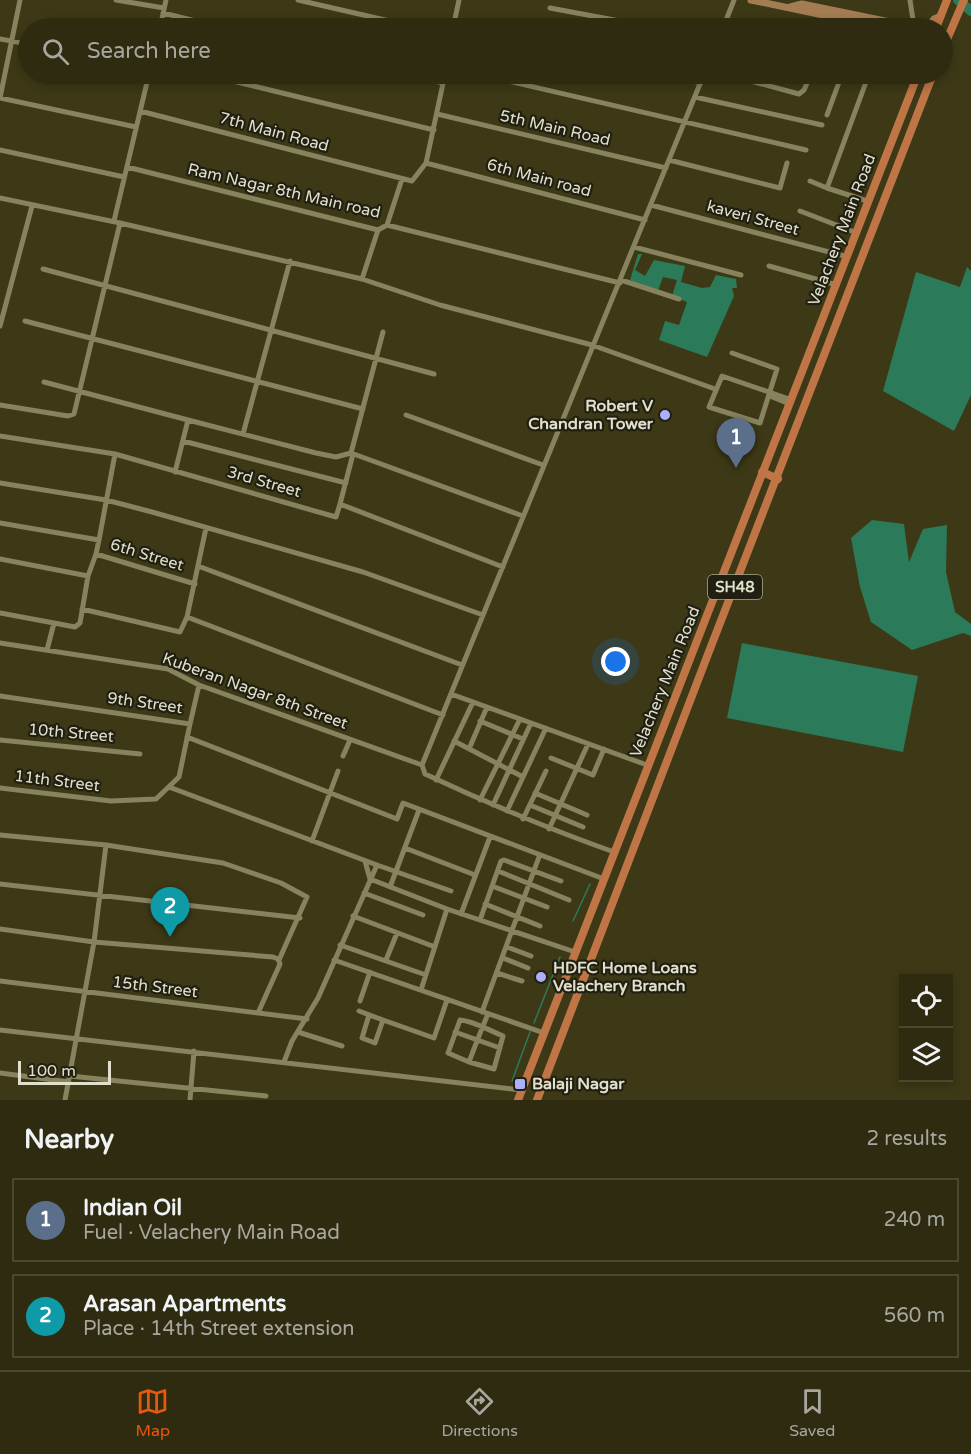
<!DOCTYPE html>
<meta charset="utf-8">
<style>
body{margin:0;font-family:"Varela Round",sans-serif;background:#3a371e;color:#f1f3f6}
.controls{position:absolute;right:18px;bottom:18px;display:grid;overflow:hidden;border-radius:0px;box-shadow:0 3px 9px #0003}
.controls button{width:54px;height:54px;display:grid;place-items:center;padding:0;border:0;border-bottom:2px solid #494730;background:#2e2b10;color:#f1f3f6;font:30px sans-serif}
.scale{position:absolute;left:18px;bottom:15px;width:93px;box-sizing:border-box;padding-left:6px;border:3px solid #e1e0cc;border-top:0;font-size:16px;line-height:21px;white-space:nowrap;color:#e1e0cc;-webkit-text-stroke:4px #211f11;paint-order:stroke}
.you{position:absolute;left:616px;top:662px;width:21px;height:21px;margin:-15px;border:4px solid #fff;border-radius:50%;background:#1a73e8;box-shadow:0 0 0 9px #1a73e833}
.badge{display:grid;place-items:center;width:39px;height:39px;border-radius:50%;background:#ea580c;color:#fff;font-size:20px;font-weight:700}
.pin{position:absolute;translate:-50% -50px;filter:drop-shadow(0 2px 3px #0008)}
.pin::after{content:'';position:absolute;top:32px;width:21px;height:18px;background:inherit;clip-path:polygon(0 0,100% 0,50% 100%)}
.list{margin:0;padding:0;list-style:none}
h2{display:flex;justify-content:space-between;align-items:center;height:78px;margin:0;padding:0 24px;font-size:26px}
h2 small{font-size:20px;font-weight:400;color:#a7a79f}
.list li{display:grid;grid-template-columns:39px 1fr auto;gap:18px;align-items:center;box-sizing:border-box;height:84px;margin:0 12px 12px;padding:0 12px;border:2px solid #494730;border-radius:0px}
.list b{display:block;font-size:22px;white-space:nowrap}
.list p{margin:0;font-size:20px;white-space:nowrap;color:#a7a79f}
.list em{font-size:20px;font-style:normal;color:#a7a79f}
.icon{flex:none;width:33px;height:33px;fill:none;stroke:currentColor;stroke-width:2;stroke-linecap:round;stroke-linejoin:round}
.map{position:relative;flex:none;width:971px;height:1100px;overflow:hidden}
.search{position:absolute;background:#2e2b10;box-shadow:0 3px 9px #0003;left:18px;right:18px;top:18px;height:66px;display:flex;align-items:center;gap:15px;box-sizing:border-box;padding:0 21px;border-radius:33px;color:#a7a79f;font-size:22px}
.sheet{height:270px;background:#2e2b10}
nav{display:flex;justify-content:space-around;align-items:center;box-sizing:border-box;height:84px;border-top:2px solid #494730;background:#2e2b10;font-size:16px;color:#a7a79f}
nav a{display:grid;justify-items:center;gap:3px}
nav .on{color:#ea580c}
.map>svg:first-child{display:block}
.water{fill:#2b7a59}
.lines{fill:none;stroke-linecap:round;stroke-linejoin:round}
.stream{stroke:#2b7a59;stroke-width:1.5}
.river{stroke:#2b7a59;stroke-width:10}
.street{stroke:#87835e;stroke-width:5}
.secondary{stroke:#a37c52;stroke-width:7}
.primary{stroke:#bf7545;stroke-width:8}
.poi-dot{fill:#adaffb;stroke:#211f11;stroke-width:2}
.labels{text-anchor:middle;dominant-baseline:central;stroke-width:4.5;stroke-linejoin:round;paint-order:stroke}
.shield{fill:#211f11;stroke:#a7a694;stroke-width:1.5}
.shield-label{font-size:15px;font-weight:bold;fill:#e1e0cc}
.street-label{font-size:16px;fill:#e1e0cc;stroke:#211f11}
.poi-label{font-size:16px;font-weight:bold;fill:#e1e0cc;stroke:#211f11;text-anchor:start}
</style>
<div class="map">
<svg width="971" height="1100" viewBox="0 0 971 1100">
<rect width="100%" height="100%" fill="#3d3916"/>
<path class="water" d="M638 254H642L635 270 645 276 654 260 685 266 681 282 702 288 710 287 716 275 736 279 737 288H732L734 296 707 357 659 340 665 321 679 325 687 302 672 296 677 280 663 277 658 291 630 280Z
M967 267 971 271V395L954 431 883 391 916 272 960 287Z
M872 520 904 524 909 562 923 529 947 525 946 572 955 612 971 624V636L963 633 912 650 871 622 860 587 851 538Z
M742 643 918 676 903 752 727 718Z"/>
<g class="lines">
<path class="stream" d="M573 921 590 884
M534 1023 560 957
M512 1081 530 1032"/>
<path class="river" d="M958 0 971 11"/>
<path class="street" d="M116 0 164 8
M298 0 420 28
M910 0 914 27
M550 8 657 28
M163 13 224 28
M726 20 756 28
M455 21 484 28
M160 28 166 0
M453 28 459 0
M723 28 734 0
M828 28 832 17
M0 39 28 44
M204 74 434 130
M405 74 443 83
M478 74 806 150
M664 74 701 83
M725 74 799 94 804 90 811 74
M695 97 822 125
M0 98 136 127
M0 98 20 0
M140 111 412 181 426 163 445 74
M437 114 666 168
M827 115 842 74
M0 150 124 177
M669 160 780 188 787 163
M426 163 645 220
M127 167 378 230 387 225 402 179
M810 181 827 188
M0 198 120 223 74 414 68 416 0 405
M867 201 827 188 869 74
M651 205 848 257
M800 211 857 233
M114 221 149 74
M120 223 362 279
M387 225 620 283
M378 230 362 279 440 305 592 345 715 389
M634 247 741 275
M769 266 837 285
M43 269 434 374
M621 280 679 299
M25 321 363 409
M0 326 32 206
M732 353 777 369 760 423 709 407 722 376 789 399
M44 382 188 420 175 472
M770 396 787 403
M406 415 543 465
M188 420 316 453 336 457 351 453 523 516
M243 434 290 261
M0 436 115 454 336 517 340 504 503 567
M183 441 346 483
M351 453 383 332
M0 483 106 500 152 512 363 572 483 615 704 74
M340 504 353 454
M0 523 99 540 96 554
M99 540 115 454
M0 559 88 576 96 554 195 584
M198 566 462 665
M82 609 180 632 187 617 206 528
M0 613 54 623
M187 617 443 715
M0 643 168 669 199 685 422 765
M47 650 54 623 75 627 80 623 88 576
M451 694 647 765
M0 696 190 724 179 777 156 799 111 801 0 788
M480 721 523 739
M190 724 199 685
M187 737 397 819 403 803 604 879
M0 740 140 754
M454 741 523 777
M469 749 487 707
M343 756 350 740
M551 758 593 775 604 749
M422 765 425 774C487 803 549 829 614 852
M422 765 483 615
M436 780 473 702
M169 787 377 865 318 998 292 1041 284 1062
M535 793 587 815
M480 800 520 719
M493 805 531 723
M530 805 583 827
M507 811 546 728
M523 819 546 771
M549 829 588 744
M0 835 106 845 223 863 281 883 307 897 279 960
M312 841 338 771
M405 848 475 875
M365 861 370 879
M377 865 451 891
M498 871 569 900
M370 879 447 909 575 952
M0 884 300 918
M492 886 547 907
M390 887 419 810
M364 893 423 915
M485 904 540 926
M461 914 490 837
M353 916 435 947
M480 920 501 861 504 860 561 881
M0 929 94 942 273 957 278 959 280 964 258 1013
M340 945 426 975
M507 947 531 956
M503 958 528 968
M334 960 544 1033
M386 960 397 933
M497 973 522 981
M0 981 307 1019
M421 990 447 909
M360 1001 370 972
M359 1011 383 1020 375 1043 362 1038 369 1015
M482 1012 539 857
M383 1020 434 1038 447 1000
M0 1030 521 1090
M298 1032 342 1046
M455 1032 500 1048
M469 1062 494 1069 503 1036 501 1035C488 1030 474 1021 460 1020L448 1053 469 1062C475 1046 481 1030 488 1014
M0 1073 69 1082
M70 1076 266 1096
M65 1100 94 942 106 845
M190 1100 194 1051"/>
<path class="secondary" d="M751 0 885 28
M790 7 802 4 919 28
M928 28 934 19 941 16"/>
<path class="primary" d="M936 28 947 0
M942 51 964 0
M762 472 778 479
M518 1100 918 74
M537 1100C666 757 802 416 933 74"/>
</g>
<g class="poi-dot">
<circle cx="665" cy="415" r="6"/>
<circle cx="541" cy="977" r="6"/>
<rect x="514" y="1078" width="12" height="12" rx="3"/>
</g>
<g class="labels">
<rect class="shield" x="708" y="575" width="54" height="24" rx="4.5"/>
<g class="shield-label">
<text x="735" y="587">SH48</text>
</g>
<g class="street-label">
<text transform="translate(555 128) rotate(13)">5th Main Road</text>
<text transform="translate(274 132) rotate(15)">7th Main Road</text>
<text transform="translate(539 178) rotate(15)">6th Main road</text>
<text transform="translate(284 191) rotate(13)">Ram Nagar 8th Main road</text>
<text transform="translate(753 218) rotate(15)">kaveri Street</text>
<text transform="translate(842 230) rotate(-69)">Velachery Main Road</text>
<text transform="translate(264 482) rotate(16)">3rd Street</text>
<text transform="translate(147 555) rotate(17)">6th Street</text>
<text transform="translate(665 682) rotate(-68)">Velachery Main Road</text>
<text transform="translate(255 691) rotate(20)">Kuberan Nagar 8th Street</text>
<text transform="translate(145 703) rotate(8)">9th Street</text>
<text transform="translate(71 733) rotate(5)">10th Street</text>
<text transform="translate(57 781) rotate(7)">11th Street</text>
<text transform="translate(155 987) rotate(7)">15th Street</text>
</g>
<g class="poi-label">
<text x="653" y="406" text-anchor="end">Robert V<tspan x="653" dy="18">Chandran Tower</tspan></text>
<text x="553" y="968">HDFC Home Loans<tspan x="553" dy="18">Velachery Branch</tspan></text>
<text x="532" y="1084">Balaji Nagar</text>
</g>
</g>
</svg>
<div class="controls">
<button><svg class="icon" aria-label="locate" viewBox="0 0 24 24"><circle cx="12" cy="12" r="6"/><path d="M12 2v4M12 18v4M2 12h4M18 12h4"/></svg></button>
<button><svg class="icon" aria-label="layers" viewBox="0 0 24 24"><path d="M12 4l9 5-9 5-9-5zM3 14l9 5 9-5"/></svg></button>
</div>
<div class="scale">100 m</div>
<div class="you"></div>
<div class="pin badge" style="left:736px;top:468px;background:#5c6f8a">1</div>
<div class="pin badge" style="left:170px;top:937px;background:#0f9aa8">2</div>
<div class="search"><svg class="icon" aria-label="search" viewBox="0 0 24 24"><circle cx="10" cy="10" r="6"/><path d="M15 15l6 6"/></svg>Search here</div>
</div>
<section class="sheet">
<h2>Nearby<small>2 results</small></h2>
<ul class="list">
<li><span class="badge" style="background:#5c6f8a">1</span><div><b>Indian Oil</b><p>Fuel · Velachery Main Road</p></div><em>240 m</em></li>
<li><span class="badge" style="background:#0f9aa8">2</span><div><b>Arasan Apartments</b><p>Place · 14th Street extension</p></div><em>560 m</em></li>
</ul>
</section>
<nav>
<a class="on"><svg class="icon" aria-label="map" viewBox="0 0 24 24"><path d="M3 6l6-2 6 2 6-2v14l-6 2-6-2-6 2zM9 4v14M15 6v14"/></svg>Map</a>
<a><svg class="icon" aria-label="directions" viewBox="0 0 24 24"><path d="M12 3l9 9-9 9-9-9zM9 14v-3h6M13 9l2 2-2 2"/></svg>Directions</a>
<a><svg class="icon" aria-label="saved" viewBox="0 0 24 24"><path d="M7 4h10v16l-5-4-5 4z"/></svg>Saved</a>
</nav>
